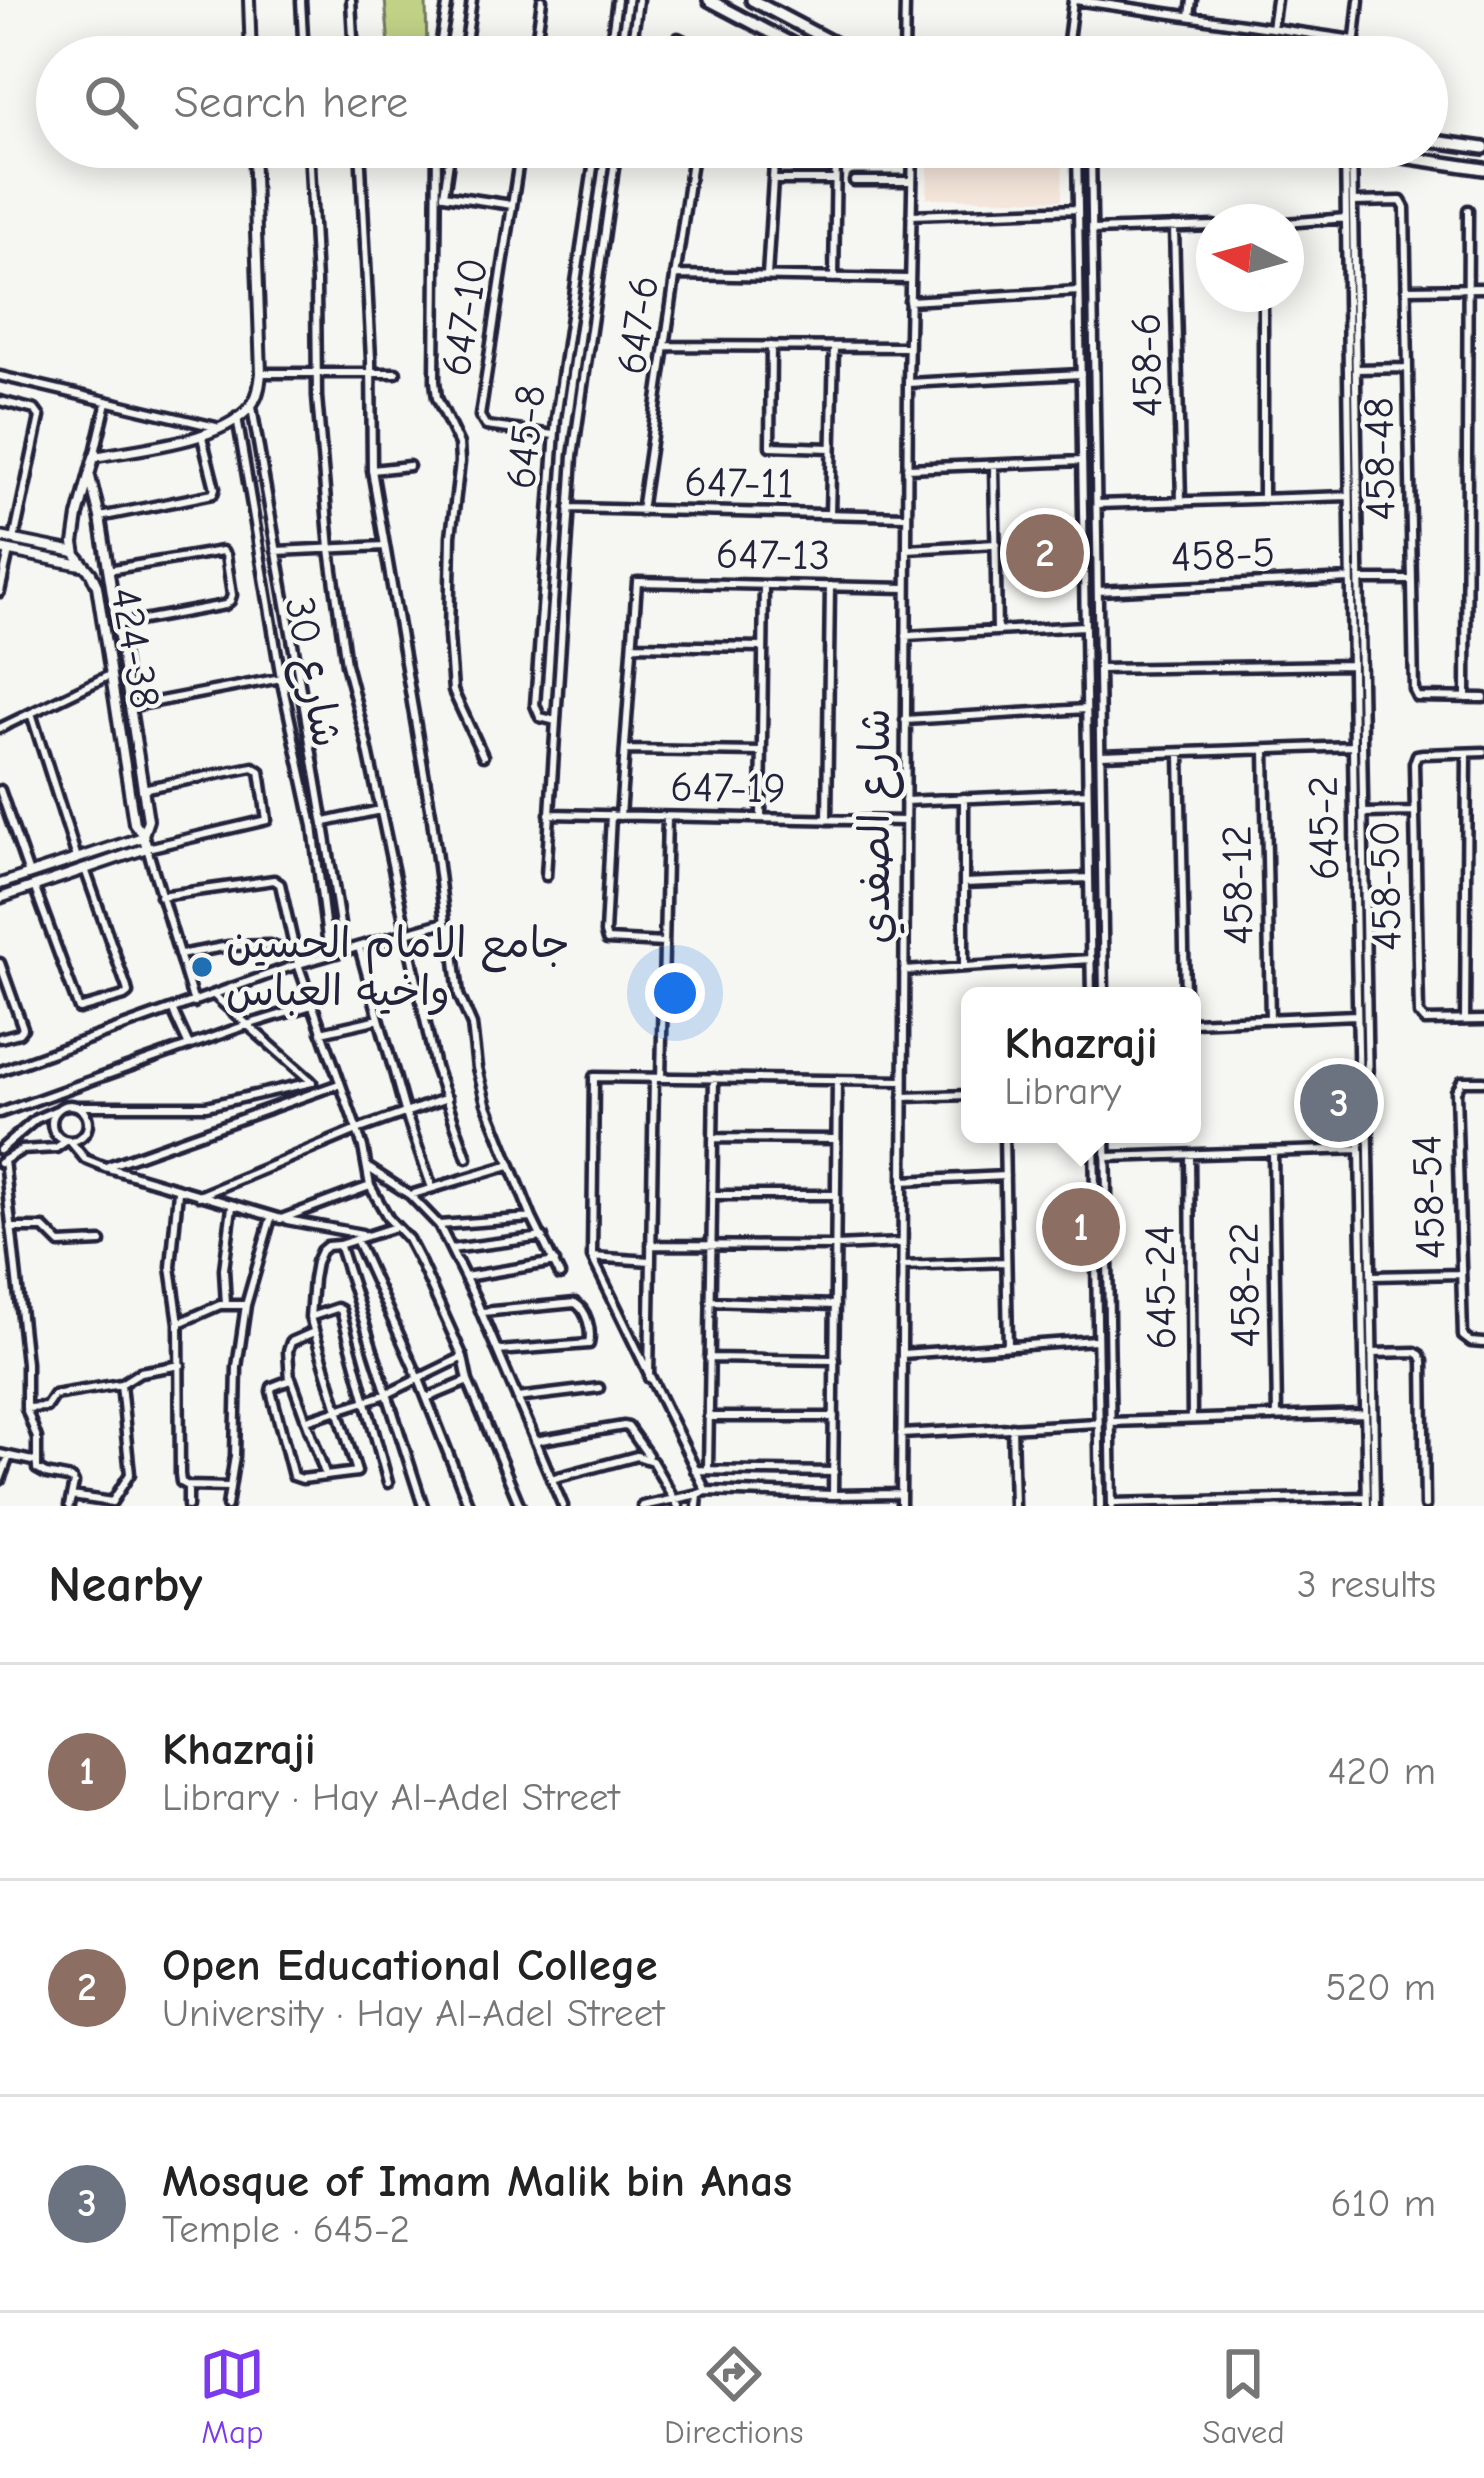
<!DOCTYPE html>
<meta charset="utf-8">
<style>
body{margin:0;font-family:"Comic Neue","Playpen Sans Arabic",sans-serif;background:#f2f2f2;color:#222}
.compass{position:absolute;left:1196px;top:204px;width:108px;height:108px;border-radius:50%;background:#fff;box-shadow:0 6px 30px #0003;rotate:276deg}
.you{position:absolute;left:675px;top:993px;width:42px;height:42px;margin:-30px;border:9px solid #fff;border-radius:50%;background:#1a73e8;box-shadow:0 0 0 18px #1a73e833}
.badge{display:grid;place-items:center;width:78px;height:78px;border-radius:50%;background:#7c3aed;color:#fff;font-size:39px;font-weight:700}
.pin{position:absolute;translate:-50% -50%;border:6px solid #fff;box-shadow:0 3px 12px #0006}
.popup{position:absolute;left:961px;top:987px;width:240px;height:156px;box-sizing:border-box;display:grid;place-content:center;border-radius:18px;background:#fff;filter:drop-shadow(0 3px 9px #0005);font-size:39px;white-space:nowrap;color:#767676}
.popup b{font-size:45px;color:#222}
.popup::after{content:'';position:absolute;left:50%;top:100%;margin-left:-24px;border:24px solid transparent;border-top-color:#fff}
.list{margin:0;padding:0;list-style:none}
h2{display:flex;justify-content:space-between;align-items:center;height:156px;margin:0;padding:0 48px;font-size:51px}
h2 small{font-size:39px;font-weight:400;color:#767676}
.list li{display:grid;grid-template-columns:78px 1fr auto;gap:36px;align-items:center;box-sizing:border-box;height:216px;padding:0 48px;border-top:3px solid #e0e0e0}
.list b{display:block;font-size:45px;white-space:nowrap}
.list p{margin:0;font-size:39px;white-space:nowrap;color:#767676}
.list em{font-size:39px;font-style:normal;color:#767676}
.icon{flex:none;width:66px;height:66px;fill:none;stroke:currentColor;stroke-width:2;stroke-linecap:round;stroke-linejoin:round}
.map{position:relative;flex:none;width:1484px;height:1506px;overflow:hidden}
.search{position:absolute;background:#fff;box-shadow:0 6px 30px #0003;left:36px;right:36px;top:36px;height:132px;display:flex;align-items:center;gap:30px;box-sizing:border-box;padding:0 42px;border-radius:66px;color:#767676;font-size:45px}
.sheet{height:804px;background:#fff}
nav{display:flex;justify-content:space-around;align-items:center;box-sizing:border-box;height:168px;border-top:3px solid #e0e0e0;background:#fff;font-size:33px;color:#767676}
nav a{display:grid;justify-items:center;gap:6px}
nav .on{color:#7c3aed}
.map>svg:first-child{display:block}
.built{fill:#f5e6db}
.grass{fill:url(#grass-tufts);stroke:#727a61;stroke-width:3}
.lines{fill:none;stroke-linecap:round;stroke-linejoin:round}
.minor-casing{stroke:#22223b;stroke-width:15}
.tertiary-casing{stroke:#22223b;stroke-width:16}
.primary-casing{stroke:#22223b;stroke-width:18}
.minor{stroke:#f6f6f2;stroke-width:6}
.tertiary{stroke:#f6f6f2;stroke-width:8}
.primary{stroke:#f6f6f2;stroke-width:9}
.poi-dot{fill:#1f6fb2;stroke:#f6f6f2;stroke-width:4.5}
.labels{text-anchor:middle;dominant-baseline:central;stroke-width:9;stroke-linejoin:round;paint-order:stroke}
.street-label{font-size:42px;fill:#22223b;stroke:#f6f6f2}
.poi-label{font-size:42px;fill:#22223b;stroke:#f6f6f2;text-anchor:start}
</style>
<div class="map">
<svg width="1484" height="1506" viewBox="0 0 1484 1506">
<defs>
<pattern id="grass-tufts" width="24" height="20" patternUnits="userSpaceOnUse" patternTransform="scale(3)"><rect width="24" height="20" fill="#c1d287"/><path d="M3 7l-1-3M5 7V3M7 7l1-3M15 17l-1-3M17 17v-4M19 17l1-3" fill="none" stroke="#a6b475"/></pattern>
</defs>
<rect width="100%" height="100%" fill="#f6f6f2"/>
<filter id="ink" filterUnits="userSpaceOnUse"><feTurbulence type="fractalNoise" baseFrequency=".00833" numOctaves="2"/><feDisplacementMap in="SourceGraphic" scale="24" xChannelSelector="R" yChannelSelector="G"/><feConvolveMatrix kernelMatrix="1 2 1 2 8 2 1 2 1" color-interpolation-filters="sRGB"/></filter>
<g filter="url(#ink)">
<path class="built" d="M929 147H1063L1062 200 927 198Z"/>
<path class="grass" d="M385 0H426L427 57H390Z"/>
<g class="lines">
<defs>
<path id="minor" d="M301 0 304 57
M351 0 354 57
M1075 0 1354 40
M1190 16 1192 0
M1272 28 1276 0
M678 38 717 57
M438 57 448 0
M464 57 472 0
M534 57 542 0
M609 57 617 0
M630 57 638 0
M904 57 905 0
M1066 57 1073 1
M1353 57 1359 0
M309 147 316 282 317 397 330 549 346 664 366 741 435 1067 467 1158
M360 147 371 359 372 470 432 819 445 922 454 952 459 995 472 1025 477 1068 486 1103 532 1218 560 1275
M437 147 435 381 437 398 459 444 460 462 451 536 449 636 453 691 483 756
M451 147 444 195 512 205
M521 147 480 416 486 426 554 435
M833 147 836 154 834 278
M1077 147 1091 996
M1091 148 1104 996
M1345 148 1355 896 1367 1506
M1352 149 1375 1506
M773 180H835
M854 181H912
M1353 202 1401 201 1405 208 1414 691 1417 697 1484 698
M911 215 1078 209
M1286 223 1346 218
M1174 227 1181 501
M1092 230 1214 226
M675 275 910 279
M767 276 775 147
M1406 289 1484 288
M1263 294V499
M909 301 1079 291
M665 346 908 347
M771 346 770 446 831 448
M1356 369 1407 368
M261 373H396
M0 376 216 427
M908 383 1081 374
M0 401 35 410 40 417 14 540
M252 407C282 588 317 769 344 951
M237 417 281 678 313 826 329 955
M94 457 107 402
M994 466 997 631
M907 468 1082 461
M372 470 409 466
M1097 504 1349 496
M569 508 907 516
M641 511 694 147
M830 514 834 347
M100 517 213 494 215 488 202 437
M907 549 996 544
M276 551 385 546
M108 570 222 551 226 555 232 595 230 601 225 605 116 625
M1360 580H1410
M1098 591 1350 579
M0 592 9 551
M906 636 1084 626
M633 645 763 647
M1099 669 1351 665
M1466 698 1468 210
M129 707 281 678
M31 713 77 858
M905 720 1086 709
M556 721 540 717 535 705 556 418 596 147
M0 728 110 675
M625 750 762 752
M1265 751 1270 1019
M1484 752 1423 754 1417 755 1414 763 1419 1014 1425 1021 1484 1020
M1180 754 1185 996
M1101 755 1353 746
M142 789 253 767 260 771 267 820 147 848 194 1003
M0 790 29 874
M964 798V967
M905 801 1087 793
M1364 813 1414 812
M549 814 905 821
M611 815 605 933 607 940 664 943
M620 816 637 582 906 588
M761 818 764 585
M827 820 830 586
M325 822 380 810
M546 876 573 456 617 147
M964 883 1089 878
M34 886 79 1009 124 996 128 993 127 988 85 869
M160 896 274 880 280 884 298 964 363 1147 370 1186 389 1219 408 1239 421 1264 463 1357 468 1381 520 1506
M359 947 405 1111 432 1188
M179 955 229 946 270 945 295 955
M0 963 23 1028 19 1033 0 1038
M904 971 1091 959
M215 996 311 1081
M173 1011 189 1046
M1465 1020 1467 754
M1192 1022 1356 1015
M321 1032 379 1019
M0 1071 298 964 445 922
M661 1078 667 817
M1484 1081H1462L1456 1091 1463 1336 1471 1342 1484 1343
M903 1097 970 1095
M52 1123a18 18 0 1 1 36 0a18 18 0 1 1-36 0Z
M78 1106H206L312 1082
M0 1113 247 1025 312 1005
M1004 1134 1008 1346
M1094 1134 1100 1506
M1106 1134 1112 1506
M714 1138 836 1139
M70 1141 85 1159 105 1167 281 1219 370 1186
M0 1150 36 1119 57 1110
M1273 1152 1277 1417
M1190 1155 1192 1419
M1106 1157 1359 1149
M4 1160 26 1363V1408L37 1438V1469L46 1474 72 1479 74 1483 69 1506
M0 1163 21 1150 56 1148 66 1141
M108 1166 339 1084
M367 1167 410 1195 439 1225 475 1298 563 1506
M903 1181 1005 1176
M178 1191 171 1267 179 1323 180 1474 181 1482 188 1486 229 1487
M410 1195 510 1165
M714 1195H836
M199 1196 357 1130 447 1098
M287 1220 362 1234
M439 1225 532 1218
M11 1228H44L60 1244 101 1242
M356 1239 419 1379 469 1506
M651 1245 835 1246 902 1243
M340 1247 423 1506
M451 1249 543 1237
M592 1257 706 1491
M651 1261 592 1257 594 1077 903 1081
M902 1266 1006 1262
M1372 1276 1461 1274
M465 1277 555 1262
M710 1301 835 1305
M226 1305 224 1269 232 1207
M483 1312 575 1303C587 1310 592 1330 589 1344L498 1351
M310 1317 337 1308 341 1310 388 1483
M179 1323 220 1305H244
M314 1332 291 1342 288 1351 290 1380 272 1387 271 1391 293 1476 302 1479 357 1472 310 1317 313 1279 316 1262 321 1251 327 1246 339 1245 395 1227
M1372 1353 1415 1352 1420 1355 1423 1361 1425 1506
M902 1354 1095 1340
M709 1358 835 1360
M291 1378 326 1476
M649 1378 654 1078
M427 1398 468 1381
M517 1398 599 1388
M26 1408 46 1407 54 1395 121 1384 140 1372 181 1365
M708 1417H834
M307 1420 387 1394 463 1357
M1110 1422 1364 1414
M1012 1427 1014 1506
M901 1434 1097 1423
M535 1441 624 1426 628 1427 648 1455
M0 1454 37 1462
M695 1470 834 1472
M708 1470 714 1078
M551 1479 637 1456 652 1461 678 1506
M0 1480 9 1456
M188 1486V1506
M833 1495 837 1080
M72 1496 112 1502
M112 1502 130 1474 121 1384
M1112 1503 1366 1497
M227 1506 235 1456 237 1367 246 1305 271 1218
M642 1506 698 1494
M697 1506 698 1494 706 1491 833 1495 900 1494
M901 1506 908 383 913 147"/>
<path id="tertiary" d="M249 0 251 57
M90 477 100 517 148 820 143 835
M0 537 75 552
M0 549 81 565
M0 884 143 837
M0 898 147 848 143 835 134 823 97 586 91 573 76 555 74 543 78 516 94 457C136 449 232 441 254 401 259 393 260 383 261 373L253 147"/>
<path id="primary" d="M709 0 817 57
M752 0 860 57
M1427 140 1484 148
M1336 147 1484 169
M1091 150 1093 147"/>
</defs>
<use href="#minor" class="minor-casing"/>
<use href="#tertiary" class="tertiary-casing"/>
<use href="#primary" class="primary-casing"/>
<use href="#minor" class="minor"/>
<use href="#tertiary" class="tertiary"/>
<use href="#primary" class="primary"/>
</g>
</g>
<circle class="poi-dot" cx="202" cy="967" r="12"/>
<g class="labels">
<g class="street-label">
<text transform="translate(465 317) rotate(-81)">647-10</text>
<text transform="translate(638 325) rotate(-82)">647-6</text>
<text transform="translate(1147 365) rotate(-91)">458-6</text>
<text transform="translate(526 437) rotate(-84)">645-8</text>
<text transform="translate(1380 459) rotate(-91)">458-48</text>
<text transform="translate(739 483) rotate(1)">647-11</text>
<text transform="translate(773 555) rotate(1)">647-13</text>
<text transform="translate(1223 555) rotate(-3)">458-5</text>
<text transform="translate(135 648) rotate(80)">424-38</text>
<text transform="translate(313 672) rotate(79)">شارع 30</text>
<text transform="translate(728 788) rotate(1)">647-19</text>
<text transform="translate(875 826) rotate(-90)">شارع الصفدي</text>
<text transform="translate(1324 828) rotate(-91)">645-2</text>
<text transform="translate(1238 885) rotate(-91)">458-12</text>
<text transform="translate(1386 886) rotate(-91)">458-50</text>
<text transform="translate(1429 1197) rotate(-92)">458-54</text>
<text transform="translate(1245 1285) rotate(-91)">458-22</text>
<text transform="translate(1161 1287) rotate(-91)">645-24</text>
</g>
<g class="poi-label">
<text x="226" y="943">جامع الامام الحسين<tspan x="226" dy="48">واخيه العباس</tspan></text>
</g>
</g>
</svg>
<svg class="compass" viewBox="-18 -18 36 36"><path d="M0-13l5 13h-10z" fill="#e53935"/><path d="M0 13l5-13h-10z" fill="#767676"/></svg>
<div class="you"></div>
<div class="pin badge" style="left:1081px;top:1227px;background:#8d6e63">1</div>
<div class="popup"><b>Khazraji</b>Library</div>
<div class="pin badge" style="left:1045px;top:553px;background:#8d6e63">2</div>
<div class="pin badge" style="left:1339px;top:1103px;background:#6b7280">3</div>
<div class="search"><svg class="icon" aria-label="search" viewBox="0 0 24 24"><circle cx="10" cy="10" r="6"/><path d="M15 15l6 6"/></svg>Search here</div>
</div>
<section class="sheet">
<h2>Nearby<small>3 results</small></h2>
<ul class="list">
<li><span class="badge" style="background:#8d6e63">1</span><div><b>Khazraji</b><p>Library · Hay Al-Adel Street</p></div><em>420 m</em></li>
<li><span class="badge" style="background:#8d6e63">2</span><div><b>Open Educational College</b><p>University · Hay Al-Adel Street</p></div><em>520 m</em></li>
<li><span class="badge" style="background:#6b7280">3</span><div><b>Mosque of Imam Malik bin Anas</b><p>Temple · 645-2</p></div><em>610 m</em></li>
</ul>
</section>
<nav>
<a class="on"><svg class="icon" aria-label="map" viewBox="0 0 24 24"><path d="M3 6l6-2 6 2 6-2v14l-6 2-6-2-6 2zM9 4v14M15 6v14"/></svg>Map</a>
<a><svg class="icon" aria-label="directions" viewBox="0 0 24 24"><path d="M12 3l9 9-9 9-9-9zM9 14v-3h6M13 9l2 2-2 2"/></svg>Directions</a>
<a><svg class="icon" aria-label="saved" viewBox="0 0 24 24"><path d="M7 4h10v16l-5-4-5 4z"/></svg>Saved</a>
</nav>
